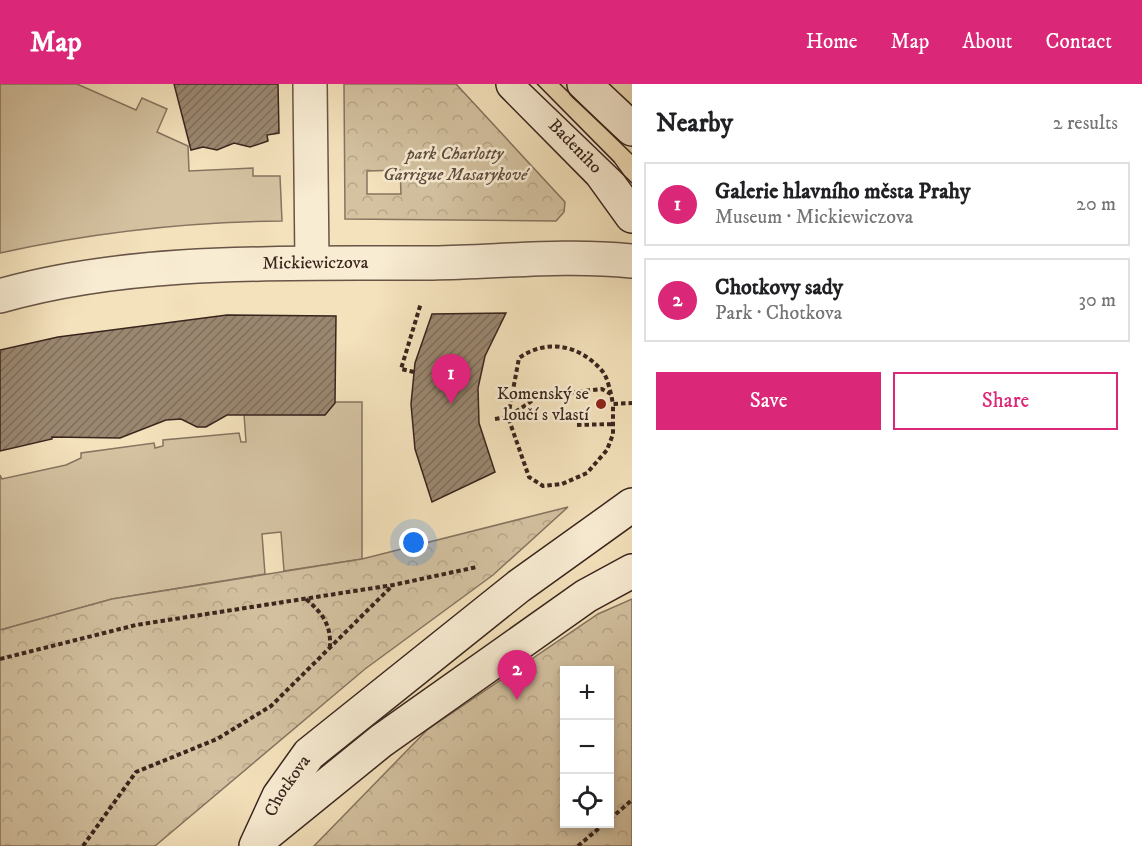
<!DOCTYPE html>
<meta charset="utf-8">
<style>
body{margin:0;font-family:"IM FELL DW Pica",serif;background:#f2f2f2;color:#202124}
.controls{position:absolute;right:18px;bottom:18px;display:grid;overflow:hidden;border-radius:0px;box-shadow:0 3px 9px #0003}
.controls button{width:54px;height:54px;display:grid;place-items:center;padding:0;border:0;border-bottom:2px solid #e0e0e0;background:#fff;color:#202124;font:30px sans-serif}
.you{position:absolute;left:414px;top:459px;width:21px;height:21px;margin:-15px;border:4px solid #fff;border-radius:50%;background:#1a73e8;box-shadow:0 0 0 9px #1a73e833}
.badge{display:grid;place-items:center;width:39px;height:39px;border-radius:50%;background:#db2777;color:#fff;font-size:20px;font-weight:700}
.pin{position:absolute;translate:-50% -50px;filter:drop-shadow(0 2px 3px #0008)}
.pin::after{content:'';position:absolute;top:32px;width:21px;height:18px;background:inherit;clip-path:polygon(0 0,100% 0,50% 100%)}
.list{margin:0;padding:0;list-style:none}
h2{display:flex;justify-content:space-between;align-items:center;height:78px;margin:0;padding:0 24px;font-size:26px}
h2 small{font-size:20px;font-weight:400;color:#757577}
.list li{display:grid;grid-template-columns:39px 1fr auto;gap:18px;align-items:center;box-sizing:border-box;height:84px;margin:0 12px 12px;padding:0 12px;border:2px solid #e0e0e0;border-radius:0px}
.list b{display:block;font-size:22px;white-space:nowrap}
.list p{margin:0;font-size:20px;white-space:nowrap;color:#757577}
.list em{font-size:20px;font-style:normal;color:#757577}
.actions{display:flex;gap:12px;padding:18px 24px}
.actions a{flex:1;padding:14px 0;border:2px solid #db2777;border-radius:0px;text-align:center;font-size:21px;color:#db2777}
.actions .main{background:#db2777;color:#fff}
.icon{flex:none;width:33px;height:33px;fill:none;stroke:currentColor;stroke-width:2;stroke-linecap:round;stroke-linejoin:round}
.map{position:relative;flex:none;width:632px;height:762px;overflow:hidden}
header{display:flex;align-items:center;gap:36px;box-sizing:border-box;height:84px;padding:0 30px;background:#db2777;color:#fff}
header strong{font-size:28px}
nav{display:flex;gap:33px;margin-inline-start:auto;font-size:21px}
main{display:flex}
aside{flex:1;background:#fff}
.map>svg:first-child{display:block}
.green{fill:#d4c2a1;stroke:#867460;stroke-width:1.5}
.park{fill:url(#park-crowns);stroke:#867460;stroke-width:1.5;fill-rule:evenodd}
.building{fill:url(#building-hatch);stroke:#39251e;stroke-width:1.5}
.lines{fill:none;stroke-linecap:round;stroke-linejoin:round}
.minor-casing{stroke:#685446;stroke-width:36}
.secondary-casing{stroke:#39251e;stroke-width:36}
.path{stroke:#39251e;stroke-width:4;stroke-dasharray:4.5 3;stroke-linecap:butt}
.minor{stroke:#f8ecd3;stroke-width:33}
.secondary{stroke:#f8ecd3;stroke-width:33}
.tram{stroke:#39251e;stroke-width:1.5}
.poi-dot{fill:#8f2418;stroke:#f8ecd3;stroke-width:2}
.labels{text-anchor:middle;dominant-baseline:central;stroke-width:5;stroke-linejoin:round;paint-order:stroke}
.street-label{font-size:18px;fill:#39251e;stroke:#f8ecd3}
.park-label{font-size:18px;font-style:italic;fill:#604c3f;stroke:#f8ecd3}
.poi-label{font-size:18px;fill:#39251e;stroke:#f8ecd3;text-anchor:end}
</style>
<header>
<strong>Map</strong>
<nav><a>Home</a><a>Map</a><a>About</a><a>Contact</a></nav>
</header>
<main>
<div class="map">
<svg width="632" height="762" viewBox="0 0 632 762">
<defs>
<pattern id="park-crowns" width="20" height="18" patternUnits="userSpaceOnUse" patternTransform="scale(1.5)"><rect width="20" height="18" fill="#d4c2a1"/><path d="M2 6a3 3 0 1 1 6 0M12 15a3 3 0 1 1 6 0" fill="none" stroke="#b7a78a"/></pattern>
<pattern id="building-hatch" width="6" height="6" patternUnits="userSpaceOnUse" patternTransform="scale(1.5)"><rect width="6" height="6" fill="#9a8770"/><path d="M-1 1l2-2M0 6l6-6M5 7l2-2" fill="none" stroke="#7f6e5b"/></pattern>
</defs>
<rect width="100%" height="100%" fill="#f4e2bc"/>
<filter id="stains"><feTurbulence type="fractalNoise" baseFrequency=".00333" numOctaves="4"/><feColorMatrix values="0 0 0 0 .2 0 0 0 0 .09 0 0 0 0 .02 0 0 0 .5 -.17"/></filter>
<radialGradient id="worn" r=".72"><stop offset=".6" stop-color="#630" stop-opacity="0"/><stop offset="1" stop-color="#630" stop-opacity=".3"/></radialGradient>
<path class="green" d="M0 0H77L136 26 142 14 167 25 157 48 188 62 189 87 253 84V92H280L282 137C185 138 95 148 0 169Z
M335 318H362V475L284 487 281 448 262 450 265 490 112 515 0 546V391L2 395 66 381 81 374V369L154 359 155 364 163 362V356L239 349 241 358H246L244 330 325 331Z"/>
<path class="park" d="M344 0H456L565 118 564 128 556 137 345 135ZM400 86 401 110H367V87Z
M568 423 493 491 365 585 155 762H0V546L112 515 362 475Z
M632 515V762H314L427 646 598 530ZM564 586H610V740H564Z"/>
<path class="building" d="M174 0H278L279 49 267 51 268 57 250 63 234 59 217 66 203 63 191 66Z
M506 229 485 272 478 304 479 339 495 388 432 418 415 365 411 320 415 279 432 230Z
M227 231 336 232 335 319 325 331H227L206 343H197L181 335 166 336 120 354 52 353V355L0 367V266L58 253Z"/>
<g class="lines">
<defs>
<g id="minor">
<path d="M310 0 312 178"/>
<path id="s1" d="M0 212C135 173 293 180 433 179 499 178 566 170 632 177"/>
</g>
<g id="secondary">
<path id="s2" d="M513 0 601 89 632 132"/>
<path d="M584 0 632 45"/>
<path d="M264 752 381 657 586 512 632 487"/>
<path id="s3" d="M256 762 279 712 309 670 519 502 632 421"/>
</g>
</defs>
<use href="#minor" class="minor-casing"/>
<use href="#secondary" class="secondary-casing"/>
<path class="path" d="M414 288 401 285 421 219
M611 310C609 303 607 293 603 288 581 261 547 254 519 274L508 333 529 393 543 402 562 400 587 389 607 366 613 350V320
M495 335 508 333 539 312 602 305 611 310 613 320 632 319
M577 341 613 340
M306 515C322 529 331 540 330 562
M0 575 136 541 393 501 477 483
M610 735 632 716
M83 762 136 688 217 655 271 622 393 501
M578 762 604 740"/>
<use href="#minor" class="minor"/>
<use href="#secondary" class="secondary"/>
<path class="tram" d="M529 0 632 99
M560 0 632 70"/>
</g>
<circle class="poi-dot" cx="601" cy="320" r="6"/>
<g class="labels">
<g class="street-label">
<text stroke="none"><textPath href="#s2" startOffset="88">Badeniho</textPath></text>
<text stroke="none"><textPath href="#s1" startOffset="318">Mickiewiczova</textPath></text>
<text stroke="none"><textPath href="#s3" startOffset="68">Chotkova</textPath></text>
</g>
<g class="park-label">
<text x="455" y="70">park Charlotty<tspan x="455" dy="21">Garrigue Masarykové</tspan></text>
</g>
<g class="poi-label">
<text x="589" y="310">Komenský se<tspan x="589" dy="21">loučí s vlastí</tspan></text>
</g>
</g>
<rect width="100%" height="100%" filter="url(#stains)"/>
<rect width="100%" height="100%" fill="url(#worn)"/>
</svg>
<div class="controls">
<button>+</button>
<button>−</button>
<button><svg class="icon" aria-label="locate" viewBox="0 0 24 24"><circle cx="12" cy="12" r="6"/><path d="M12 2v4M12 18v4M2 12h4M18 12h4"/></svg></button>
</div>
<div class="you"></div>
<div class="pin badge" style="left:451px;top:320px">1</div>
<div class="pin badge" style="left:517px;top:616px">2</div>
</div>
<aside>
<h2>Nearby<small>2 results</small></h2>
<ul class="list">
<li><span class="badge">1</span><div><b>Galerie hlavního města Prahy</b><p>Museum · Mickiewiczova</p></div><em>20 m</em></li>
<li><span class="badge">2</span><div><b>Chotkovy sady</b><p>Park · Chotkova</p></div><em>30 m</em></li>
</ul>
<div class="actions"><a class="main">Save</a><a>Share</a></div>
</aside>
</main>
